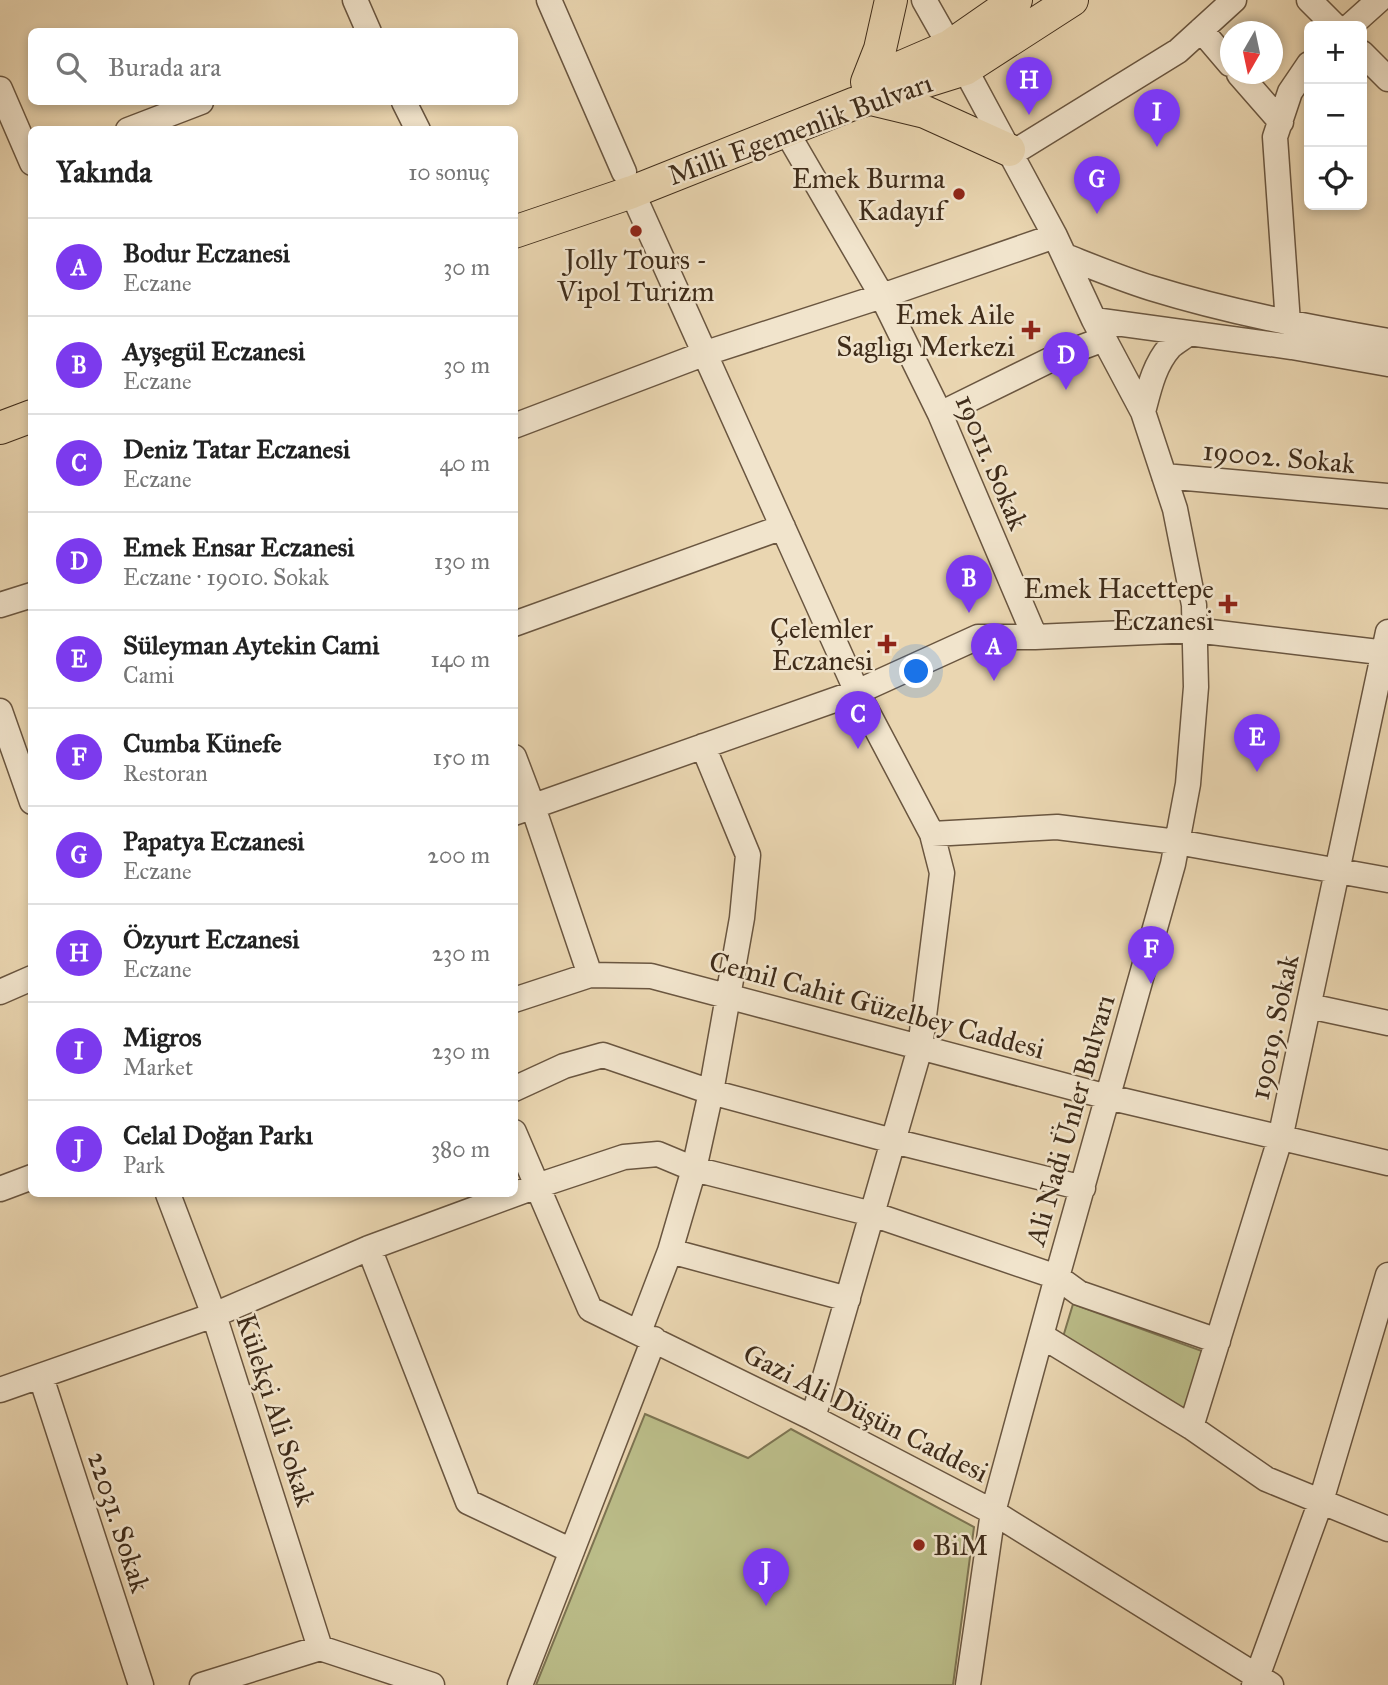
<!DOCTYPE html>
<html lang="tr">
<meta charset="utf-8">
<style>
body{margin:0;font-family:"IM FELL Great Primer",serif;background:#f2f2f2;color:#222}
.controls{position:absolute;right:21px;top:21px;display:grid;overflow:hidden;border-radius:10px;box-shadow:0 4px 10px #0003}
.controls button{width:63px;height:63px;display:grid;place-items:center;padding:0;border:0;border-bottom:2px solid #e0e0e0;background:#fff;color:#222;font:35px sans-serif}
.compass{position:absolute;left:1220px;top:21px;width:63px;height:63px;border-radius:50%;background:#fff;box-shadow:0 4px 10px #0003;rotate:189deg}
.you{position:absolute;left:917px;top:672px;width:24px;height:24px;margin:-18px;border:5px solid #fff;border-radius:50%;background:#1a73e8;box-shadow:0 0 0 10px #1a73e833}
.badge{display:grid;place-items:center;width:46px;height:46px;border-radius:50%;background:#7c3aed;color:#fff;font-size:23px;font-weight:700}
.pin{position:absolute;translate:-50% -58px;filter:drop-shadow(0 2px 4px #0008)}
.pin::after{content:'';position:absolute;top:37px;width:24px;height:21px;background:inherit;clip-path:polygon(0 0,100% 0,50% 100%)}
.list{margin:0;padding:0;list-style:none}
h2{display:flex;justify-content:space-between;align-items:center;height:91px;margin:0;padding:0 28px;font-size:30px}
h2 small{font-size:23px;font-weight:400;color:#767676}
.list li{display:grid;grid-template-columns:46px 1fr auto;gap:21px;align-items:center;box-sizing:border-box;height:98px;padding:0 28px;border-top:2px solid #e0e0e0}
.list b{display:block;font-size:26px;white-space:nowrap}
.list p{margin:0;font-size:23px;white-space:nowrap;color:#767676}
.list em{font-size:23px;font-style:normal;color:#767676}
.icon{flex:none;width:38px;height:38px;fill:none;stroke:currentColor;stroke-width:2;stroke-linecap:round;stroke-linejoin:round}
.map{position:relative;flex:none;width:1388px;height:1685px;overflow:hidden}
.search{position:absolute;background:#fff;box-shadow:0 4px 10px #0003;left:28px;top:28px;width:490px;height:77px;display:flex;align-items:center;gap:18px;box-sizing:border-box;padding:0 24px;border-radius:10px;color:#767676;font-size:26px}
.panel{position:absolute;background:#fff;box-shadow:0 4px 10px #0003;left:28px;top:126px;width:490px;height:1071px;border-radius:10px}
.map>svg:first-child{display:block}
.green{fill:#bbbd89;stroke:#7d7452;stroke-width:2}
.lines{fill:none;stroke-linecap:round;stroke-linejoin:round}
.minor-casing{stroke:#6a5640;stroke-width:27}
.major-casing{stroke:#3f2c1a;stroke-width:34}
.minor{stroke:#f1e4cc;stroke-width:24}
.major{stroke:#ead6b1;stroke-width:32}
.poi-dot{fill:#8f2418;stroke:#f1e4cc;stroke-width:2.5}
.labels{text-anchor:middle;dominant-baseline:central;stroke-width:5;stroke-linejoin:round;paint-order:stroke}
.street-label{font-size:28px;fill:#3f2c1a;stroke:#f1e4cc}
.poi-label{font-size:28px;fill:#3f2c1a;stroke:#f1e4cc;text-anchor:end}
</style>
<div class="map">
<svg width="1388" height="1685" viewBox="0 0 1388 1685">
<rect width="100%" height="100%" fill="#ead6b1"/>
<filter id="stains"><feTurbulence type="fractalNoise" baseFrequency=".00286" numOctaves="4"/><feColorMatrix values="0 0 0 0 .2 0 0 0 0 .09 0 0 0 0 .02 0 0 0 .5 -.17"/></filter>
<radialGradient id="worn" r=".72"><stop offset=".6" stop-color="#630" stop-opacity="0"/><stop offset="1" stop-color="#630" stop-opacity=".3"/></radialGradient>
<path class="green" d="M1073 1304 1202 1351 1185 1410 1063 1337Z
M645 1414 748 1458 791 1429 974 1527 953 1685H536Z"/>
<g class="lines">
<defs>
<path id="minor" d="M355 0 369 32
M549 0 624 172
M924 0 950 46 965 69 1055 236 1094 320 1143 412 1175 509 1194 605 1196 687 1188 784 1173 864 1057 1277 993 1512 968 1685
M1309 0 1335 26
M1350 26 1379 0
M1201 30 1230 64
M1362 53 1388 79
M1239 74 1281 122
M0 89 32 163
M404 102 418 130
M128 130 201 102
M786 131 882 296 940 414 1035 637
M1011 154 1178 51 1234 0
M632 192 857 692 932 834 942 873 920 1048 813 1418
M1065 256C1093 267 1122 279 1151 288 1229 312 1308 327 1388 341
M1094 320 1292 347 1388 364
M1288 323 1275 137 1290 92 1309 64
M1143 412C1149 389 1154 365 1170 347 1175 342 1183 338 1189 333
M940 414 1058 356 1104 339
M514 426 706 353 882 296 1055 236
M1164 476 1388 496
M0 605 32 595
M514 624 783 527
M0 711 32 802
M514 757 533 807 590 975
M514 813 857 692 978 637H1035L1194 630 1388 653
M932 834 1057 827 1177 842 1388 880
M0 992 32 978
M514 1000 590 975 651 976 1108 1097 1388 1163
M1309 1006 1388 1023
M514 1089 564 1066 603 1055 711 1092 893 1141 1083 1188
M514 1132 590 1309 813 1418 993 1512 1271 1685
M0 1189 32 1177
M168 1194 214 1315 320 1648
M369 1248 468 1502 572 1551
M670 1251 848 1299
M639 1332 670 1251 694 1169 711 1092 742 918 748 855 703 746
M1042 1336 1191 1427 1266 1479 1388 1529
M41 1377 141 1685
M0 1390 214 1315 369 1248 537 1186 624 1157 658 1154 694 1169 872 1214 1057 1277 1079 1293 1218 1341
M1191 1427 1280 1139 1388 632
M202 1685 320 1648 432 1685
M520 1685 654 1339
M1254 1685 1321 1501 1388 1275"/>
<path id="major" d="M871 80 950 46 1016 0
M867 82 880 49 891 0
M871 99 925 112 1009 150
M514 232 632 192 853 104 965 69 1072 0
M0 428 32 416"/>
</defs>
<use href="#minor" class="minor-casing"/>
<use href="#major" class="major-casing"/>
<use href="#minor" class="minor"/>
<use href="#major" class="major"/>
</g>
<g class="poi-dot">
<circle cx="959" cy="194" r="7"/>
<circle cx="636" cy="231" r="7"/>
<path d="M1027.5 319.5h7v7h7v7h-7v7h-7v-7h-7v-7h7z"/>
<path d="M1224.5 593.5h7v7h7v7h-7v7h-7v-7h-7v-7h7z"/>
<path d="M883.5 633.5h7v7h7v7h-7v7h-7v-7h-7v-7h7z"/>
<circle cx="919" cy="1545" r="7"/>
</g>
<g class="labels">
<g class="street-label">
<text transform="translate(800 129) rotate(-20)">Milli Egemenlik Bulvarı</text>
<text transform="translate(1279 457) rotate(5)">19002. Sokak</text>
<text transform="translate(992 462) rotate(67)">19011. Sokak</text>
<text transform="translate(877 1005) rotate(15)">Cemil Cahit Güzelbey Caddesi</text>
<text transform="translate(1274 1027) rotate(-78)">19019. Sokak</text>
<text transform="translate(1070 1120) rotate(-74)">Ali Nadi Ünler Bulvarı</text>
<text transform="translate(276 1410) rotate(72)">Külekçi Ali Sokak</text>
<text transform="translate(866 1413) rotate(27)">Gazi Ali Düşün Caddesi</text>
<text transform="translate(119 1522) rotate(72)">22031. Sokak</text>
</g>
<g class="poi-label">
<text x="945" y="178">Emek Burma<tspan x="945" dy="32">Kadayıf</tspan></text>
<text x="636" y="259" text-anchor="middle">Jolly Tours -<tspan x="636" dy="32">Vipol Turizm</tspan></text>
<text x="1015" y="314">Emek Aile<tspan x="1015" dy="32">Saglıgı Merkezi</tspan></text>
<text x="1214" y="588">Emek Hacettepe<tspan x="1214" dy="32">Eczanesi</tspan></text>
<text x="873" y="628">Çelemler<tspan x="873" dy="32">Eczanesi</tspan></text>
<text x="933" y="1545" text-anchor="start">BiM</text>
</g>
</g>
<rect width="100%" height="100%" filter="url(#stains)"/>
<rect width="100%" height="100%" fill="url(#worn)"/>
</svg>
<div class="controls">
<button>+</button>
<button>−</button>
<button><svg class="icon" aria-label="locate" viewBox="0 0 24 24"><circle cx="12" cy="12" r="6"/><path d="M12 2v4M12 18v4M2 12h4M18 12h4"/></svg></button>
</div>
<svg class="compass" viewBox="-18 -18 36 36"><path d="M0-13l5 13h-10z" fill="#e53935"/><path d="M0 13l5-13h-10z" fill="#767676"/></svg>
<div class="you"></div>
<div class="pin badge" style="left:994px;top:681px">A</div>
<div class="pin badge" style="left:969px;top:613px">B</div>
<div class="pin badge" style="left:858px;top:749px">C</div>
<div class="pin badge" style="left:1066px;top:390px">D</div>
<div class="pin badge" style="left:1257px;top:772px">E</div>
<div class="pin badge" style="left:1151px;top:984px">F</div>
<div class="pin badge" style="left:1097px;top:214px">G</div>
<div class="pin badge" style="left:1029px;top:115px">H</div>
<div class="pin badge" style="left:1157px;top:147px">I</div>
<div class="pin badge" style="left:766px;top:1606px">J</div>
<div class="search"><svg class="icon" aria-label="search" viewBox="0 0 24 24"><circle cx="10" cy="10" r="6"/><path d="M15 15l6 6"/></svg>Burada ara</div>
<section class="panel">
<h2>Yakında<small>10 sonuç</small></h2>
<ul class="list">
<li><span class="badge">A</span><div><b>Bodur Eczanesi</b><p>Eczane</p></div><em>30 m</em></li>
<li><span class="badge">B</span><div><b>Ayşegül Eczanesi</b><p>Eczane</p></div><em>30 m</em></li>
<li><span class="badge">C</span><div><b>Deniz Tatar Eczanesi</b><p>Eczane</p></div><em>40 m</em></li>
<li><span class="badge">D</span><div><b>Emek Ensar Eczanesi</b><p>Eczane · 19010. Sokak</p></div><em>130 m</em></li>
<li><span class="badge">E</span><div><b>Süleyman Aytekin Cami</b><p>Cami</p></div><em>140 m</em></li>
<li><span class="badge">F</span><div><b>Cumba Künefe</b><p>Restoran</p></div><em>150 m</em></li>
<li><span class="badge">G</span><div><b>Papatya Eczanesi</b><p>Eczane</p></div><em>200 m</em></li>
<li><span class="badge">H</span><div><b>Özyurt Eczanesi</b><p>Eczane</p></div><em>230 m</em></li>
<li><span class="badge">I</span><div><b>Migros</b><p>Market</p></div><em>230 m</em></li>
<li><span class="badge">J</span><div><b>Celal Doğan Parkı</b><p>Park</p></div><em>380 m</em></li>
</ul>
</section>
</div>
